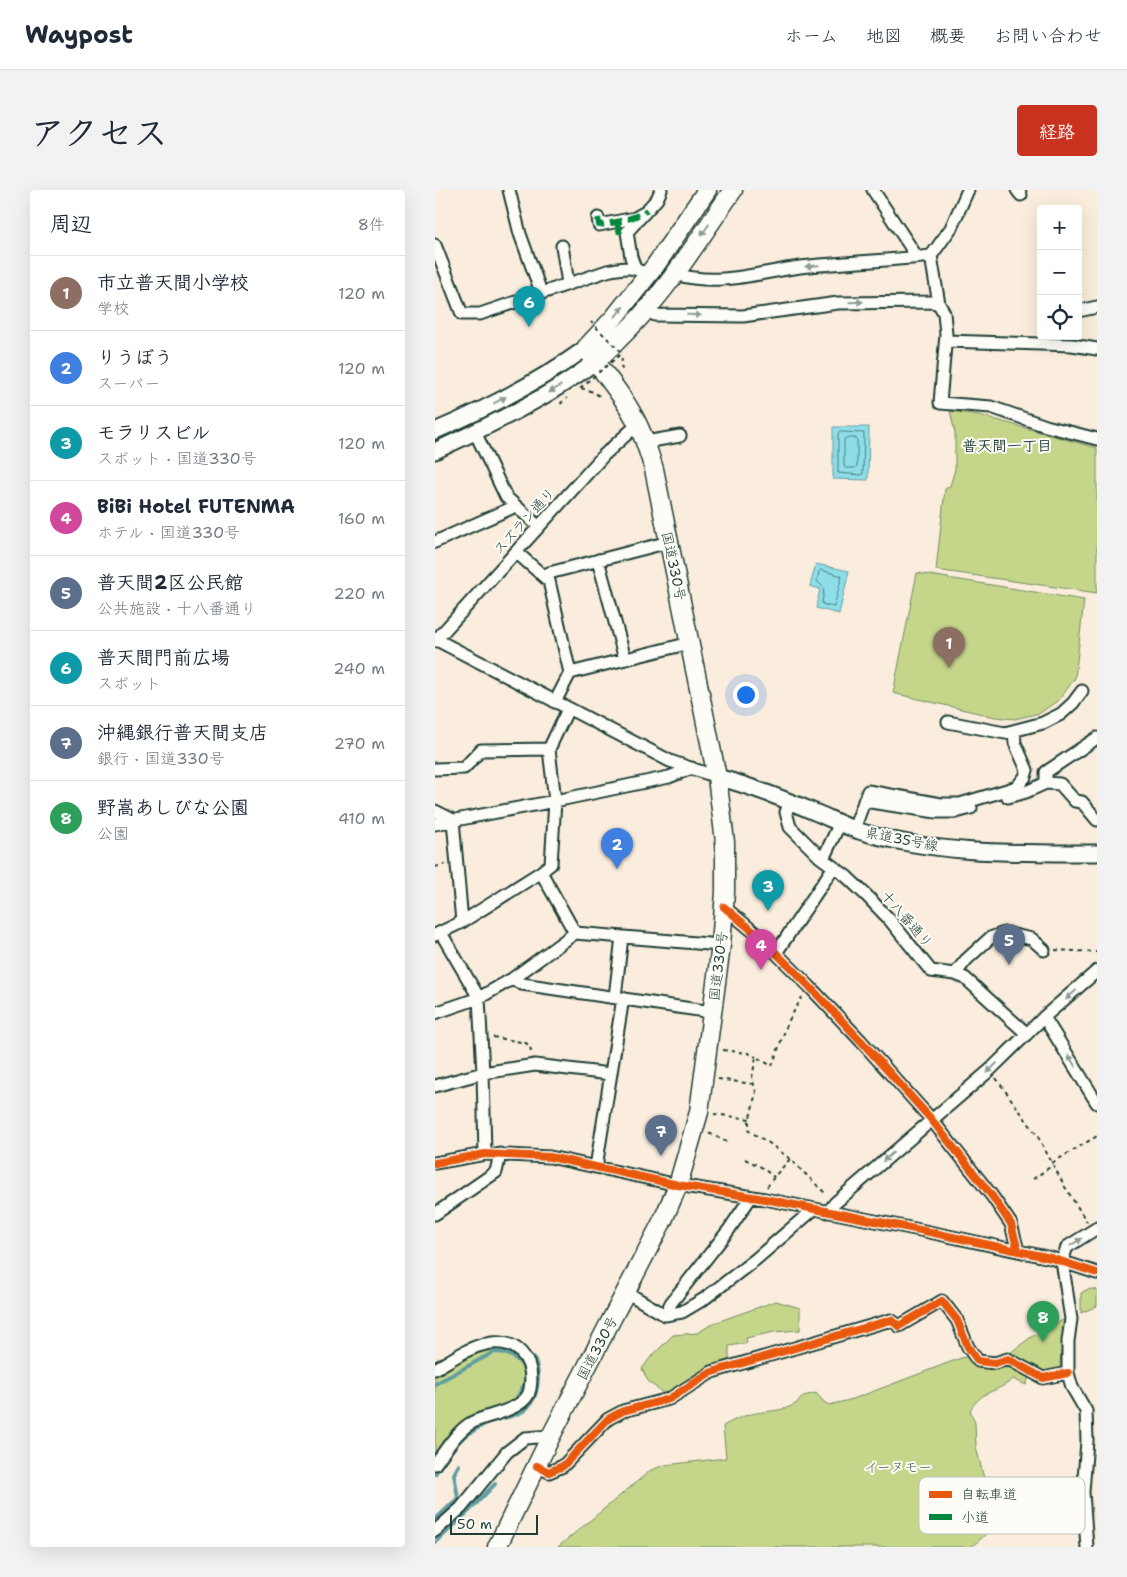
<!DOCTYPE html>
<html lang="ja">
<meta charset="utf-8">
<style>
body{margin:0;font-family:"Shantell Sans","Klee One",sans-serif;background:#f2f2f3;color:#1f2937}
.controls{position:absolute;right:15px;top:15px;display:grid;overflow:hidden;border-radius:5px;box-shadow:0 5px 20px #0002}
.controls button{width:45px;height:45px;display:grid;place-items:center;padding:0;border:0;border-bottom:1px solid #e0e1e3;background:#fff;color:#1f2937;font:25px sans-serif}
.scale{position:absolute;left:15px;bottom:12px;width:88px;box-sizing:border-box;padding-left:5px;border:2px solid #1f3d34;border-top:0;font-size:14px;line-height:18px;white-space:nowrap;color:#1f3d34;-webkit-text-stroke:4px #fdfcf7;paint-order:stroke}
.you{position:absolute;left:310px;top:504px;width:18px;height:18px;margin:-12px;border:4px solid #fff;border-radius:50%;background:#1a73e8;box-shadow:0 0 0 8px #1a73e833}
.badge{display:grid;place-items:center;width:32px;height:32px;border-radius:50%;background:#c8321e;color:#fff;font-size:16px;font-weight:700}
.pin{position:absolute;translate:-50% -41px;filter:drop-shadow(0 1px 2px #0008)}
.pin::after{content:'';position:absolute;top:26px;width:18px;height:15px;background:inherit;clip-path:polygon(0 0,100% 0,50% 100%)}
.list{margin:0;padding:0;list-style:none}
h2{display:flex;justify-content:space-between;align-items:center;height:65px;margin:0;padding:0 20px;font-size:21px}
h2 small{font-size:16px;font-weight:400;color:#747a83}
.list li{display:grid;grid-template-columns:32px 1fr auto;gap:15px;align-items:center;box-sizing:border-box;height:75px;padding:0 20px;border-top:1px solid #e0e1e3}
.list b{display:block;font-size:19px;white-space:nowrap}
.list p{margin:0;font-size:16px;white-space:nowrap;color:#747a83}
.list em{font-size:16px;font-style:normal;color:#747a83}
.icon{flex:none;width:28px;height:28px;fill:none;stroke:currentColor;stroke-width:2;stroke-linecap:round;stroke-linejoin:round}
.map{position:relative;flex:none;width:662px;height:1357px;overflow:hidden;border-radius:5px}
header{display:flex;align-items:center;gap:30px;box-sizing:border-box;height:70px;padding:0 25px;background:#fff;border-bottom:1px solid #e0e1e3}
header strong{font-size:24px}
nav{display:flex;gap:28px;margin-inline-start:auto;font-size:18px}
.intro{display:flex;align-items:center;justify-content:space-between;box-sizing:border-box;height:120px;padding:0 30px}
h1{margin:0;font-size:35px}
.button{padding:12px 22px;border-radius:5px;background:#c8321e;color:#fff;font-size:18px;font-weight:700}
main{display:flex;gap:30px;padding:0 30px}
aside{flex:1;background:#fff;border-radius:5px;box-shadow:0 5px 20px #0002}
.map>svg:first-child{display:block}
.green{fill:#c5d68b;stroke:#728a60}
.water{fill:#8edee9;stroke:#629ea1}
.lines{fill:none;stroke-linecap:round;stroke-linejoin:round}
.shore{stroke:#4b7d7c;stroke-width:1}
.stream{stroke:#629ea1;stroke-width:4}
.minor-casing{stroke:#1f3d34;stroke-width:15}
.major-casing{stroke:#1f3d34;stroke-width:19}
.highway-casing{stroke:#1f3d34;stroke-width:21}
.path{stroke:#1f3d34;stroke-width:2;stroke-dasharray:4 4;stroke-linecap:butt}
.minor{stroke:#fdfcf7;stroke-width:11}
.major{stroke:#fdfcf7;stroke-width:15}
.highway{stroke:#fdfcf7;stroke-width:18}
.path-bridge{stroke:#1f3d34;stroke-width:2;stroke-dasharray:4 4;stroke-linecap:butt}
.quiet{stroke:#00873e;stroke-width:6;stroke-dasharray:12 6;stroke-linecap:butt}
.cycleway-casing{stroke:#fdfcf7;stroke-width:11}
.cycleway{stroke:#e8590c;stroke-width:8}
.oneway{fill:#8e9c96}
.labels{text-anchor:middle;dominant-baseline:central;stroke-width:4;stroke-linejoin:round;paint-order:stroke}
.street-label{font-size:14px;fill:#1f3d34;stroke:#fdfcf7}
.park-label{font-size:14px;fill:#405c45;stroke:#fdfcf7}
.neighbourhood-label{font-size:15px;font-weight:bold;fill:#1f3d34;stroke:#fdfcf7}
.key{fill:#fdfcf7;stroke:#bac3bc;stroke-width:1}
.key-label{font-size:14px;fill:#1f3d34}
</style>
<header>
<strong>Waypost</strong>
<nav><a>ホーム</a><a>地図</a><a>概要</a><a>お問い合わせ</a></nav>
</header>
<div class="intro"><h1>アクセス</h1><a class="button">経路</a></div>
<main>
<aside>
<h2>周辺<small>8件</small></h2>
<ul class="list">
<li><span class="badge" style="background:#8d6e63">1</span><div><b>市立普天間小学校</b><p>学校</p></div><em>120 m</em></li>
<li><span class="badge" style="background:#3f7fe0">2</span><div><b>りうぼう</b><p>スーパー</p></div><em>120 m</em></li>
<li><span class="badge" style="background:#0f9aa8">3</span><div><b>モラリスビル</b><p>スポット · 国道330号</p></div><em>120 m</em></li>
<li><span class="badge" style="background:#d1479c">4</span><div><b>BiBi Hotel FUTENMA</b><p>ホテル · 国道330号</p></div><em>160 m</em></li>
<li><span class="badge" style="background:#5c6f8a">5</span><div><b>普天間2区公民館</b><p>公共施設 · 十八番通り</p></div><em>220 m</em></li>
<li><span class="badge" style="background:#0f9aa8">6</span><div><b>普天間門前広場</b><p>スポット</p></div><em>240 m</em></li>
<li><span class="badge" style="background:#5c6f8a">7</span><div><b>沖縄銀行普天間支店</b><p>銀行 · 国道330号</p></div><em>270 m</em></li>
<li><span class="badge" style="background:#2e9e5b">8</span><div><b>野嵩あしびな公園</b><p>公園</p></div><em>410 m</em></li>
</ul>
</aside>
<div class="map">
<svg width="662" height="1357" viewBox="0 0 662 1357">
<rect width="100%" height="100%" fill="#faeddd"/>
<filter id="ink" filterUnits="userSpaceOnUse"><feTurbulence type="fractalNoise" baseFrequency=".02" numOctaves="2"/><feDisplacementMap in="SourceGraphic" scale="10" xChannelSelector="R" yChannelSelector="G"/><feConvolveMatrix kernelMatrix="1 2 1 2 8 2 1 2 1" color-interpolation-filters="sRGB"/></filter>
<g filter="url(#ink)">
<path class="green" d="M515 221 544 225 662 258V403L501 380 510 299 515 296 520 279V243Z
M482 383 649 410 640 488 625 509 605 523 580 529 560 527 458 503Z
M657 1099 662 1100V1116L646 1123V1103L651 1100Z
M341 1111 365 1118V1140L339 1142 311 1148 312 1153 294 1156V1169L291 1175 231 1206 213 1191 207 1179 215 1168 238 1145 262 1143 279 1133Z
M630 1129 625 1173 626 1180C622 1181 618 1183 614 1183 600 1185 585 1172 575 1163L596 1147Z
M52 1158H70L83 1165 92 1181 91 1198 85 1207 74 1214 37 1227 0 1266V1185Z
M535 1166 573 1172 595 1184 591 1195 578 1189C562 1203 548 1199 535 1220L540 1233 541 1257 554 1308V1342L536 1357H123L216 1280 230 1275 291 1268 288 1236C296 1232 304 1227 313 1225 332 1219 356 1224 368 1206L381 1203 389 1212 394 1215 418 1209 526 1168Z"/>
<path class="water" d="M398 237H434L433 290 398 289Z
M381 374 414 381 404 424 381 418 385 399 375 396Z"/>
<g class="lines">
<path class="shore" d="M406 242 429 243 428 282 427 285 403 283V244Z
M412 248H421L422 250V276L420 278H411L409 277V250Z
M386 380 407 386 399 417 387 414 389 398 382 391 384 382Z"/>
<path class="stream" d="M0 1194 59 1162C77 1162 95 1174 89 1194 87 1200 83 1206 80 1211
M0 1284C9 1272 17 1257 29 1247 36 1242 44 1237 52 1233 73 1225 94 1228 101 1202 104 1190 104 1179 99 1168
M0 1330 23 1308 19 1284 24 1275
M0 1353 32 1323 60 1294"/>
<defs>
<path id="minor" d="M74 0 85 44 106 102
M438 0 482 67
M533 0 516 38 496 66 504 114 509 123 511 144 505 213 556 217 611 236 662 249
M582 0 586 5
M163 28 164 35 200 28 207 24
M0 55 27 124H45L172 81C191 77 197 76 214 85
M127 56 133 93
M200 78 196 67 192 42 222 9 226 0
M240 84C284 97 321 83 365 77 408 72 452 71 496 66
M213 118 220 125 308 126 403 113 497 112 504 114
M643 121 662 117
M511 151 637 155 662 159
M40 242 71 307 81 316
M211 252 245 246
M0 352 81 316 104 337
M81 362 114 391 135 483
M163 370 190 469
M110 386 114 383 234 352
M0 449 235 571 282 587
M0 451 169 265 203 234
M120 512 135 483 255 453
M513 532 570 543 608 533 626 524 638 513 647 501
M662 548 611 582V593L625 594 640 611 647 612 662 630
M0 579 29 578 46 560 114 559
M573 607 591 602 611 593
M429 611 501 622H521L536 618
M355 612 351 622 355 637 385 667 411 686 432 706 454 729 496 781 520 784 530 788 592 844
M0 621 18 630
M0 634 120 611 234 587 257 578
M419 639 433 601 506 614H525L582 597 590 587 592 580 580 553 579 541
M388 669 405 633
M106 682 140 743
M289 717 326 748 374 796 426 851 496 929 557 1006 576 1034 583 1061
M27 732 106 682 116 674 120 611 114 559 133 519
M6 743 44 808 48 883 50 964
M0 745 27 732 18 630
M341 763 398 678
M520 784 531 770 555 748 569 743 597 749 609 760
M77 789 87 794 277 822
M180 807 187 747
M0 823 44 808 77 789 140 743 286 755
M609 827 662 913
M0 896 48 883 100 875 175 884
M0 973 50 964 115 967 243 995 330 1009 485 1040 616 1068 662 1083
M161 977 188 808
M393 1022 400 1013 555 880 609 827 662 781
M0 1024 61 982 65 964
M191 1102 230 1125 247 1122 269 1109 321 1069 379 1019
M230 1125 236 1113 293 1041 316 1007
M0 1179C16 1170 34 1157 51 1154 82 1147 100 1170 95 1199 92 1220 54 1224 38 1232 22 1240 11 1260 0 1274
M102 1276 114 1282 128 1276 173 1229 188 1221 234 1209 277 1182 456 1130 464 1136 507 1111 522 1130 533 1157 543 1171 560 1173 573 1169 608 1188 633 1183
M0 1341 26 1318 72 1262 90 1248 116 1246
M652 1357 648 1302 652 1251 651 1221 637 1197 633 1183V1151L636 1129 627 1071 632 1057 662 1038"/>
<path id="major" d="M0 241C53 218 104 192 151 158
M0 261C55 235 111 209 160 172
M282 587C316 596 349 609 382 623 396 629 410 636 424 641 500 665 583 663 662 663"/>
<path id="highway" d="M160 172C178 155 196 138 212 119 244 82 270 40 298 0
M62 1357 116 1246 228 1030 243 995 264 922 286 755 290 702V652L282 587 219 279C214 264 210 249 203 235 190 207 168 183 151 158L178 129 220 76 272 0"/>
</defs>
<use href="#minor" class="minor-casing"/>
<use href="#major" class="major-casing"/>
<use href="#highway" class="highway-casing"/>
<path class="path" d="M187 168 186 177 189 183
M146 198 158 202 166 207
M127 214 126 213 132 208
M0 677 10 674
M620 760 662 762
M58 847 91 853 95 857 97 865
M288 860 313 863 321 867
M561 888 602 945 630 997 652 1032
M283 889 317 894
M279 924 315 929
M274 943 294 953
M310 969 326 977 339 987
M355 969 334 953 314 941V932L321 902 317 888 321 867 337 876 353 832 367 807
M617 973 662 946
M598 989 618 975
M332 997 339 987 355 969 392 1005"/>
<use href="#minor" class="minor"/>
<use href="#major" class="major"/>
<use href="#highway" class="highway"/>
<path class="path-bridge" d="M145 198 187 163 156 132"/>
<path class="quiet" d="M163 28 164 35C182 32 197 30 212 20
M182 32 186 48"/>
<defs>
<path id="cycleway" d="M289 717 326 748 374 796 426 851 496 929 557 1006 576 1034 583 1061
M0 973 50 964 115 967 243 995 330 1009 485 1040 616 1068 662 1083
M102 1276 114 1282 128 1276 173 1229 188 1221 234 1209 277 1182 456 1130 464 1136 507 1111 522 1130 533 1157 543 1171 560 1173 573 1169 608 1188 633 1183"/>
</defs>
<use href="#cycleway" class="cycleway-casing"/>
<use href="#cycleway" class="cycleway"/>
</g>
<defs><path id="oneway-solid" d="M-6-.8H1V-3.2L6.5 0L1 3.2V.8H-6Z" transform="scale(1.25)"/></defs>
<g class="oneway">
<use href="#oneway-solid" transform="translate(270 40) rotate(125)"/>
<use href="#oneway-solid" transform="translate(377 76) rotate(175)"/>
<use href="#oneway-solid" transform="translate(421 112) rotate(-2)"/>
<use href="#oneway-solid" transform="translate(184 122) rotate(-51)"/>
<use href="#oneway-solid" transform="translate(259 125) rotate(1)"/>
<use href="#oneway-solid" transform="translate(120 199) rotate(149)"/>
<use href="#oneway-solid" transform="translate(65 210) rotate(-28)"/>
<use href="#oneway-solid" transform="translate(636 805) rotate(138)"/>
<use href="#oneway-solid" transform="translate(637 871) rotate(-122)"/>
<use href="#oneway-solid" transform="translate(557 878) rotate(136)"/>
<use href="#oneway-solid" transform="translate(453 967) rotate(139)"/>
<use href="#oneway-solid" transform="translate(641 1052) rotate(-32)"/>
</g>
</g>
<g class="labels">
<g class="street-label">
<text transform="translate(89 331) rotate(-48)">スズラン通り</text>
<text transform="translate(239 376) rotate(78)">国道330号</text>
<text transform="translate(467 649) rotate(11)">県道35号線</text>
<text transform="translate(472 729) rotate(49)">十八番通り</text>
<text transform="translate(283 776) rotate(-83)">国道330号</text>
<text transform="translate(162 1158) rotate(-62)">国道330号</text>
</g>
<g class="park-label">
<text x="463" y="1277">イーヌモー</text>
</g>
<g class="neighbourhood-label">
<text x="572" y="256">普天間一丁目</text>
</g>
</g>
<rect x="484" y="1287" width="166" height="57" rx="8" class="key"/>
<rect x="494" y="1301" width="23" height="7" fill="#e8590c"/>
<rect x="494" y="1324" width="23" height="6" fill="#00873e"/>
<g class="key-label">
<text x="526" y="1309">自転車道</text>
<text x="526" y="1332">小道</text>
</g>
</svg>
<div class="controls">
<button>+</button>
<button>−</button>
<button><svg class="icon" aria-label="locate" viewBox="0 0 24 24"><circle cx="12" cy="12" r="6"/><path d="M12 2v4M12 18v4M2 12h4M18 12h4"/></svg></button>
</div>
<div class="scale">50 m</div>
<div class="you"></div>
<div class="pin badge" style="left:514px;top:478px;background:#8d6e63">1</div>
<div class="pin badge" style="left:182px;top:679px;background:#3f7fe0">2</div>
<div class="pin badge" style="left:333px;top:721px;background:#0f9aa8">3</div>
<div class="pin badge" style="left:326px;top:780px;background:#d1479c">4</div>
<div class="pin badge" style="left:574px;top:775px;background:#5c6f8a">5</div>
<div class="pin badge" style="left:94px;top:137px;background:#0f9aa8">6</div>
<div class="pin badge" style="left:226px;top:966px;background:#5c6f8a">7</div>
<div class="pin badge" style="left:608px;top:1152px;background:#2e9e5b">8</div>
</div>
</main>
